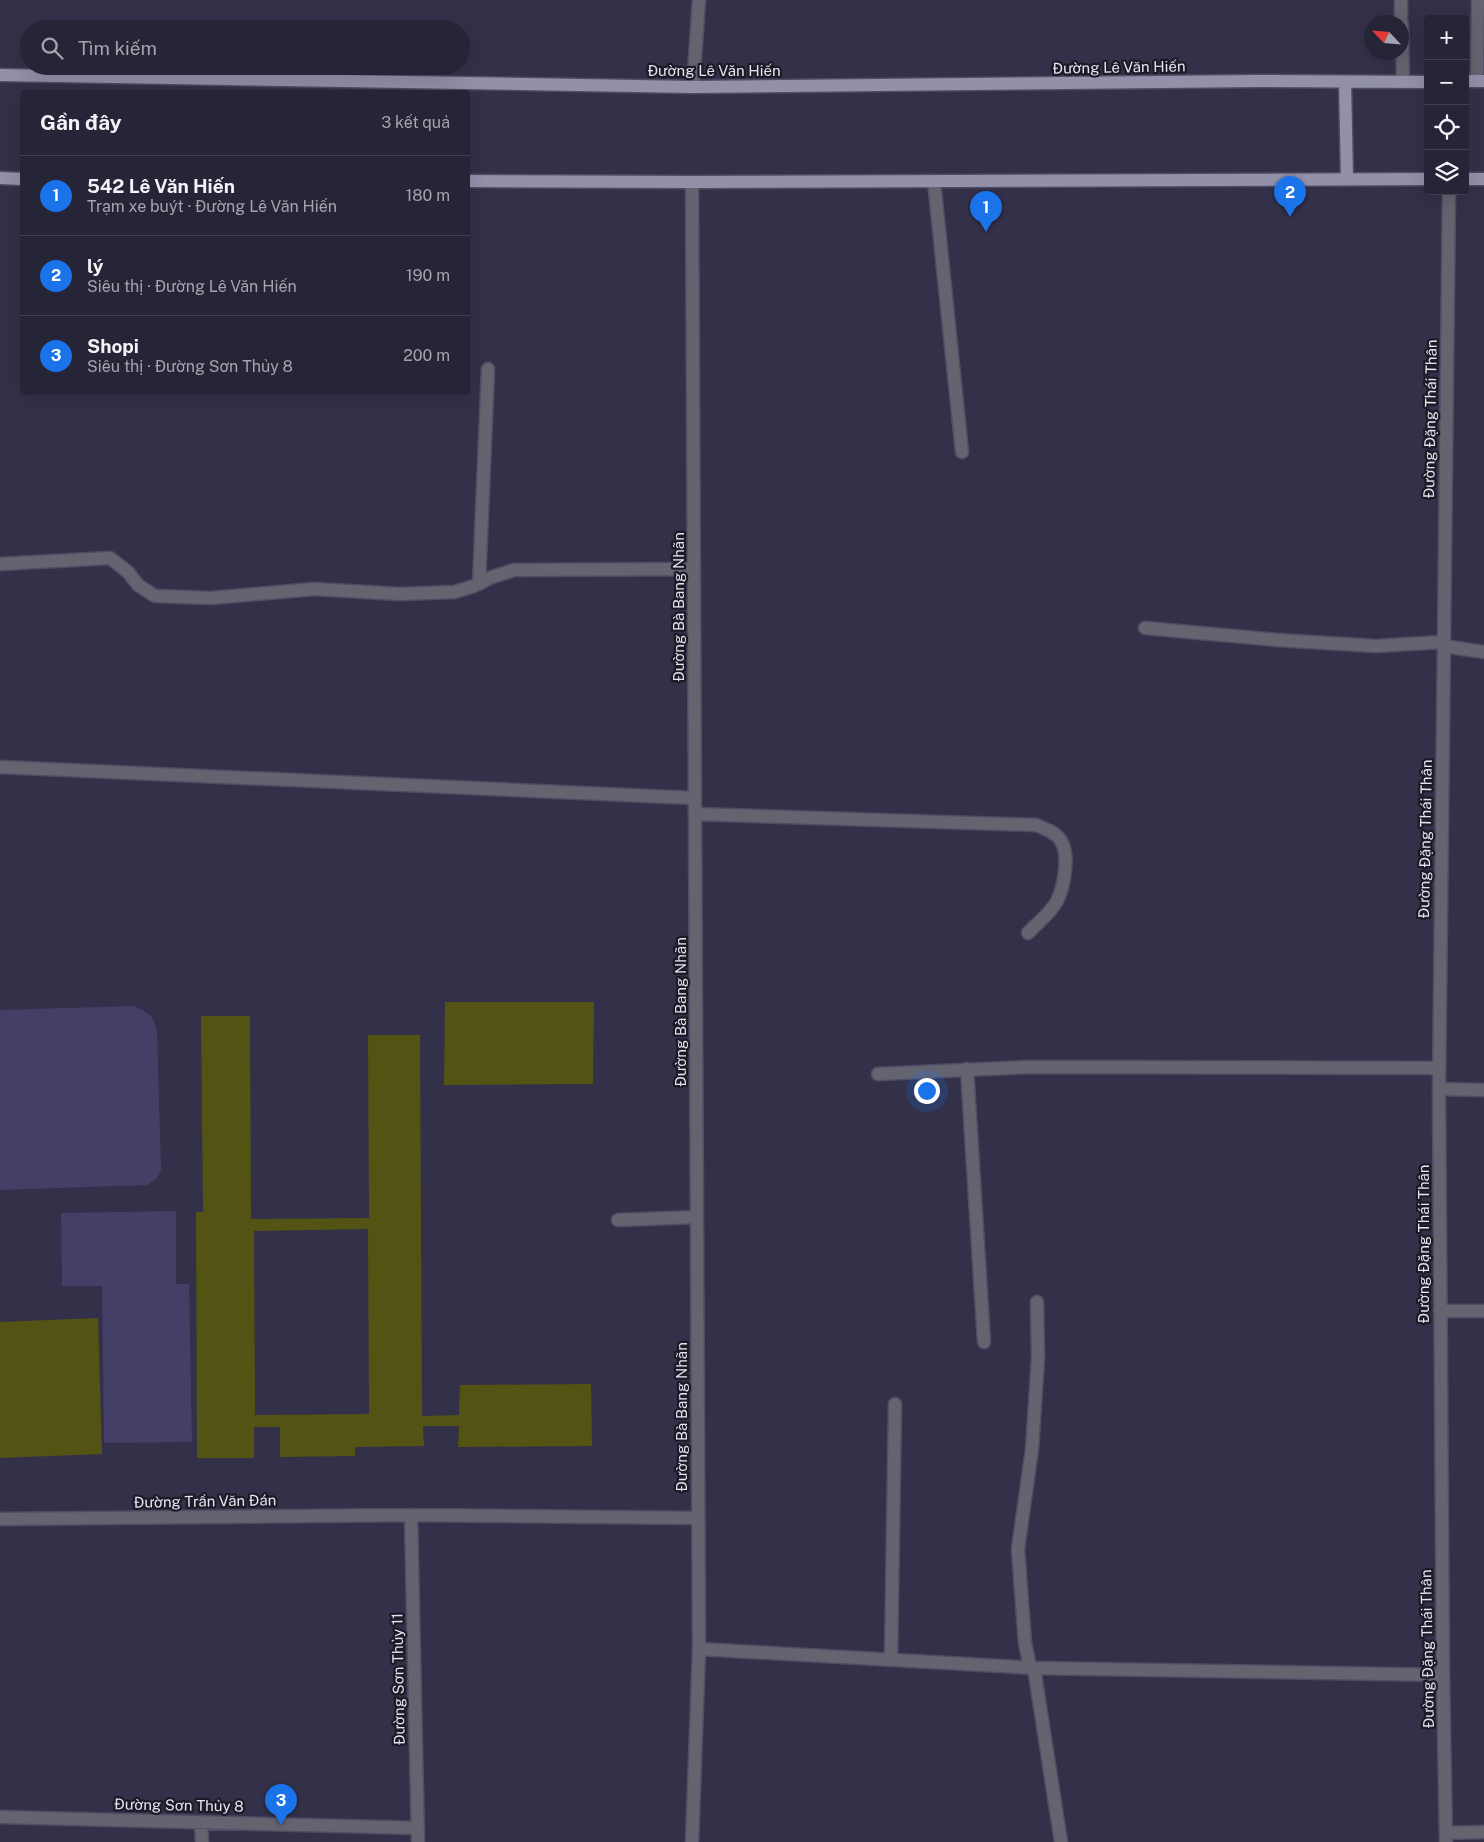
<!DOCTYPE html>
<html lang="vi">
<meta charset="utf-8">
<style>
body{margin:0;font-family:"Public Sans",sans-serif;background:#323042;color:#f1f3f6}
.controls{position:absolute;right:15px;top:15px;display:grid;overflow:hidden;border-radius:5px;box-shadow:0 5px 20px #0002}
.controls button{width:45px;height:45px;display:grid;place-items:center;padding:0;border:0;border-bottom:1px solid #424152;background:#262437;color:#f1f3f6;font:25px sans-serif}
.compass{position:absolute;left:1364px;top:15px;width:45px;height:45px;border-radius:50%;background:#262437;box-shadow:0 5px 20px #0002;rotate:296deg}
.you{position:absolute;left:926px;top:1090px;width:18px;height:18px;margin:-12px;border:4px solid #fff;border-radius:50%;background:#1a73e8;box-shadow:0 0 0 8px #1a73e833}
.badge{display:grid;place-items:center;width:32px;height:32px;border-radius:50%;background:#1a73e8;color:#fff;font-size:16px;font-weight:700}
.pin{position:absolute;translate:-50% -41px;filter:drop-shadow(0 1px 2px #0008)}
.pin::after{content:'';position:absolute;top:26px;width:18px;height:15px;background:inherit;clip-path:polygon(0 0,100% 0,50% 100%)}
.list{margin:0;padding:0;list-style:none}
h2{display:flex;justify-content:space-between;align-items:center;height:65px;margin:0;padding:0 20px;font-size:21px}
h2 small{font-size:16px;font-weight:400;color:#a4a4ad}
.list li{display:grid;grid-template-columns:32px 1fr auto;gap:15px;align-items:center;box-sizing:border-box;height:80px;padding:0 20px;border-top:1px solid #424152}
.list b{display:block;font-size:19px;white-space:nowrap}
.list p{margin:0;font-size:16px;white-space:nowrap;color:#a4a4ad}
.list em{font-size:16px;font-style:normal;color:#a4a4ad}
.icon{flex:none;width:28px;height:28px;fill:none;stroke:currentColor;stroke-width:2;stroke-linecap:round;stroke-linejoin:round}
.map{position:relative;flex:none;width:1484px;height:1842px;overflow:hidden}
.search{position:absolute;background:#262437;box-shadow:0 5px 20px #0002;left:20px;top:20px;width:450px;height:55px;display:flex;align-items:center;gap:12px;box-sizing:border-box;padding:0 18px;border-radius:28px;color:#a4a4ad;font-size:19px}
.panel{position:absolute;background:#262437;box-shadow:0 5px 20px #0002;left:20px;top:90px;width:450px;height:305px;border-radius:5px}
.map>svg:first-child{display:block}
.green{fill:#443f67}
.building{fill:#535313;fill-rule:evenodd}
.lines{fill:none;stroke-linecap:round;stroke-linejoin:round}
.minor-casing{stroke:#4f4d64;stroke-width:15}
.major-casing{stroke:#4f4d64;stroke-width:15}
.minor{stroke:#646370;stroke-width:12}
.major{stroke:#9391aa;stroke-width:12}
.labels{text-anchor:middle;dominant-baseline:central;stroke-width:4.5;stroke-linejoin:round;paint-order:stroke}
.street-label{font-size:15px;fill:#e4e3f3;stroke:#1b1a25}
</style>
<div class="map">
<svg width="1484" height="1842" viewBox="0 0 1484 1842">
<rect width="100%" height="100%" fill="#333049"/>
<path class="green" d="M134 1006C148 1012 154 1016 157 1031L161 1170 157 1178 147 1185 0 1190V1010Z
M176 1211V1284H189L192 1442 104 1443 102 1286H62L61 1213Z"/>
<path class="building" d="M445 1002H594L593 1084 444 1085Z
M201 1016H250L251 1219 369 1218 368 1035H420L422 1416 459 1415 460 1385 591 1384 592 1446 458 1447 459 1426H423L424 1446 355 1447V1456L280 1457V1427H254V1458H197L196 1212H203ZM368 1229 369 1414 255 1415 254 1231Z
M98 1318 102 1454 0 1458V1322Z"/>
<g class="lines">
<defs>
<path id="minor" d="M1401 0V22
M1402 24 1403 82
M1477 81 1478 0
M693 87 699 0
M934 181 962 452
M692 182 699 1649 692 1842
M0 564 110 558 128 572 138 585 155 596 211 598 314 589 400 594 454 592 474 586 492 577 514 570 694 569
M479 584 488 369
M1145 628 1277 640 1376 646 1443 642
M1443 646 1484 652
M0 767 695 798
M695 814 1036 825C1045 829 1056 832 1061 841 1070 855 1064 887 1057 901 1051 913 1037 923 1028 933
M967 1069 984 1342
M878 1074 1027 1067 1439 1068
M1439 1089 1484 1090
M618 1220 697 1217
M1440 1311H1484
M411 1515 418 1842
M0 1519 411 1515 698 1518
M699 1649 1034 1668 1443 1675
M891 1660 895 1404
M1030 1667 1025 1643 1018 1549 1032 1449 1038 1358 1037 1302
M1034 1668 1061 1842
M0 1817 418 1828
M201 1822 202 1842
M1446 1833 1484 1832
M1446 1842 1443 1675 1439 1089 1449 191"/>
<path id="major" d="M0 75 693 87 1256 81 1428 82
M1465 81H1484
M1345 82 1347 179
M0 178 22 179
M1465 179H1484
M468 181 692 182 1428 179"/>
</defs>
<use href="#minor" class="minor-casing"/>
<use href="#major" class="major-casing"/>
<use href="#minor" class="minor"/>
<use href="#major" class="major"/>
</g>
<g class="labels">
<g class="street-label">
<text transform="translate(1119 67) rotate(-1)">Đường Lê Văn Hiến</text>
<text x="714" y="70">Đường Lê Văn Hiến</text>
<text transform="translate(1430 419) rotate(-89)">Đường Đặng Thái Thân</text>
<text transform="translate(678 607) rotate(-90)">Đường Bà Bang Nhãn</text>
<text transform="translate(1425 839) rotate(-89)">Đường Đặng Thái Thân</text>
<text transform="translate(680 1012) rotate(-90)">Đường Bà Bang Nhãn</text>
<text transform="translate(1423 1244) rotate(-90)">Đường Đặng Thái Thân</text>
<text transform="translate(681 1417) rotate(-90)">Đường Bà Bang Nhãn</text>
<text transform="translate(205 1501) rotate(-1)">Đường Trần Văn Đán</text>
<text transform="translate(1427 1649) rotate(-91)">Đường Đặng Thái Thân</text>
<text transform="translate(398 1679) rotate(-91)">Đường Sơn Thủy 11</text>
<text transform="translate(179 1805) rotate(1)">Đường Sơn Thủy 8</text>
</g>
</g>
</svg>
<div class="controls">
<button>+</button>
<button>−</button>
<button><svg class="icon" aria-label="locate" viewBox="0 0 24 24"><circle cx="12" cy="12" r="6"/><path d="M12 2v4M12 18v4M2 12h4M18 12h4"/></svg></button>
<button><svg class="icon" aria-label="layers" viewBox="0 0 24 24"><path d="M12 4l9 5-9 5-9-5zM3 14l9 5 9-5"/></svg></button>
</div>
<svg class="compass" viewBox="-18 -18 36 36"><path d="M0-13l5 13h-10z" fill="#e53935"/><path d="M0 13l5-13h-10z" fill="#a4a4ad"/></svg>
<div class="you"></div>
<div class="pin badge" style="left:986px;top:232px">1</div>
<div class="pin badge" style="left:1290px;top:217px">2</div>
<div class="pin badge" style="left:281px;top:1825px">3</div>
<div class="search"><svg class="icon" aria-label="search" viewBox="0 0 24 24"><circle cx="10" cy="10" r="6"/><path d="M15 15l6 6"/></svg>Tìm kiếm</div>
<section class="panel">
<h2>Gần đây<small>3 kết quả</small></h2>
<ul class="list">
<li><span class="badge">1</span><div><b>542 Lê Văn Hiến</b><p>Trạm xe buýt · Đường Lê Văn Hiến</p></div><em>180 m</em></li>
<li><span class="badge">2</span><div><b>lý</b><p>Siêu thị · Đường Lê Văn Hiến</p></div><em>190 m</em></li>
<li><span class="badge">3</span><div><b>Shopi</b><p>Siêu thị · Đường Sơn Thủy 8</p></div><em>200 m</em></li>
</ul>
</section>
</div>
